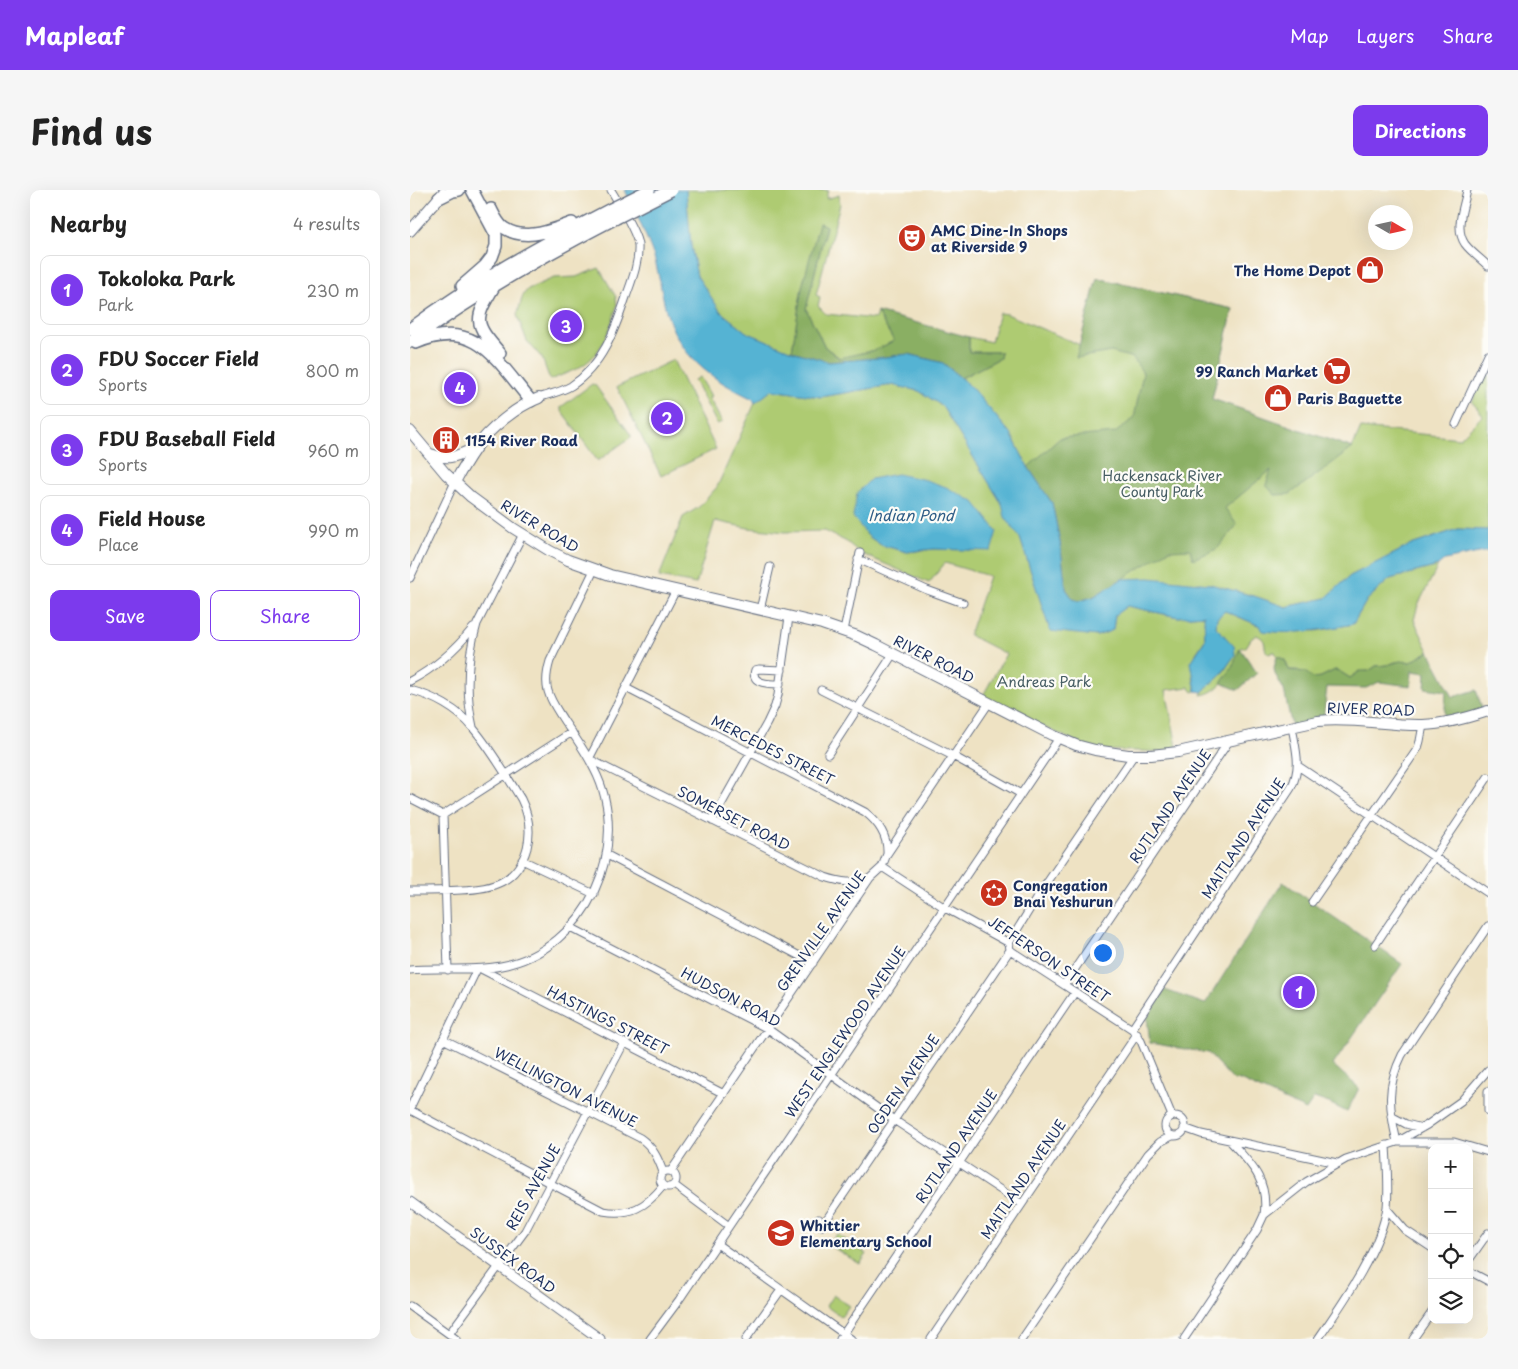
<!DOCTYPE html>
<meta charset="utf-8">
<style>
body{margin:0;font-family:"Playpen Sans",sans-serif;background:#f6f6f6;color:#222}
.controls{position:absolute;right:15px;bottom:15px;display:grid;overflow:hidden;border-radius:10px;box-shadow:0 5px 20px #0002}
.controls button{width:45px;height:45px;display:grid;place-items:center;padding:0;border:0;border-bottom:1px solid #e0e0e0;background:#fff;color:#222;font:25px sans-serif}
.compass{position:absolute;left:958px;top:15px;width:45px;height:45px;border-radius:50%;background:#fff;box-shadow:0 5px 20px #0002;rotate:99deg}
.you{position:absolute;left:692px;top:762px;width:18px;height:18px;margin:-12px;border:4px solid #fff;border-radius:50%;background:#1a73e8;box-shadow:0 0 0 8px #1a73e833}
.badge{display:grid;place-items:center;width:32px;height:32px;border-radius:50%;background:#7c3aed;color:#fff;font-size:16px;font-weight:700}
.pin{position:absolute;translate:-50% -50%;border:2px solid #fff;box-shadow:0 1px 5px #0006}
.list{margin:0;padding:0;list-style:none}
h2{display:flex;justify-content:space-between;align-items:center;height:65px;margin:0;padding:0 20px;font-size:21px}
h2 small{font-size:16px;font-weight:400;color:#767676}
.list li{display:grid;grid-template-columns:32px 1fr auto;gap:15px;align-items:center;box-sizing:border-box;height:70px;margin:0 10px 10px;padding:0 10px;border:1px solid #e0e0e0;border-radius:10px}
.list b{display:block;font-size:19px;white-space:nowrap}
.list p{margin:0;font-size:16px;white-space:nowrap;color:#767676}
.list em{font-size:16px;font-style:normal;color:#767676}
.actions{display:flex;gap:10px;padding:15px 20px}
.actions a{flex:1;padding:11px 0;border:1px solid #7c3aed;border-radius:10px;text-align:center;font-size:18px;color:#7c3aed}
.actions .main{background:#7c3aed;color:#fff}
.icon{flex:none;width:28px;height:28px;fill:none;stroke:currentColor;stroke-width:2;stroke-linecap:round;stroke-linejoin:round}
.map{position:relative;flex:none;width:1078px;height:1149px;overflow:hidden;border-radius:10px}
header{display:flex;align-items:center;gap:30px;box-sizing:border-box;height:70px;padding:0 25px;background:#7c3aed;color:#fff}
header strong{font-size:24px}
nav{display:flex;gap:28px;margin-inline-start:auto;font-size:18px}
.intro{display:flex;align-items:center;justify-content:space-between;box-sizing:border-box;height:120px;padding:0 30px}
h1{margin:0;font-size:35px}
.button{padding:12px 22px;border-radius:10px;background:#7c3aed;color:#fff;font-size:18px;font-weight:700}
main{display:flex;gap:30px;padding:0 30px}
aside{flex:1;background:#fff;border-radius:10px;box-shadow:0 5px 20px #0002}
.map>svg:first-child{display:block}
.green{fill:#aecb72;stroke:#647d68;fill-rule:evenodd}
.forest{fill:#8aaf64;stroke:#526f61}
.water{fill:#54b3d3;stroke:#387198}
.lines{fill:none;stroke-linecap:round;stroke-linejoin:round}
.minor-casing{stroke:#656e81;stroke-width:9}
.tertiary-casing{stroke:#656e81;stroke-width:11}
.secondary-casing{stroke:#656e81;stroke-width:12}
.trunk-casing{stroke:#656e81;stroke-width:14}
.minor{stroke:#fff;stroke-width:7}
.tertiary{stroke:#fff;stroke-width:9}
.secondary{stroke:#fff;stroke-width:10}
.trunk{stroke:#fff;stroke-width:11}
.trunk-bridge-casing{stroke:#656e81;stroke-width:14;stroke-linecap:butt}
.trunk-bridge{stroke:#fff;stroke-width:11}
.labels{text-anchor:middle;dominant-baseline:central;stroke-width:4.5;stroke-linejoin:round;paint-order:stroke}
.poi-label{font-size:14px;font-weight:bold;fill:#1b2f5e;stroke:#fdfcf7;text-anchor:start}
.park-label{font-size:14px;fill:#475e64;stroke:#fdfcf7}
.street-label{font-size:14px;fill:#1b2f5e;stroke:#fdfcf7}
.water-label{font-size:15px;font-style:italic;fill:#2f5d87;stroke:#fdfcf7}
</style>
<header>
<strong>Mapleaf</strong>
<nav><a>Map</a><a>Layers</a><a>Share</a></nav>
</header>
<div class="intro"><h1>Find us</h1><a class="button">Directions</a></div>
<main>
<aside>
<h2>Nearby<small>4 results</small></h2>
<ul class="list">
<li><span class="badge">1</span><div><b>Tokoloka Park</b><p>Park</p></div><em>230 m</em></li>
<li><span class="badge">2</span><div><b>FDU Soccer Field</b><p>Sports</p></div><em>800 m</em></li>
<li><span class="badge">3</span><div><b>FDU Baseball Field</b><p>Sports</p></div><em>960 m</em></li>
<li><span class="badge">4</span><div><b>Field House</b><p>Place</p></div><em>990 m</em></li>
</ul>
<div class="actions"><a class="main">Save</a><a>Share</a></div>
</aside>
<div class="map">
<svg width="1078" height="1149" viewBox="0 0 1078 1149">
<rect width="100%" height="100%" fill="#fdfcf7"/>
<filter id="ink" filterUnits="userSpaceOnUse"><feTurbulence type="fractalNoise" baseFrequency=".02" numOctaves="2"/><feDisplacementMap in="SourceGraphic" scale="10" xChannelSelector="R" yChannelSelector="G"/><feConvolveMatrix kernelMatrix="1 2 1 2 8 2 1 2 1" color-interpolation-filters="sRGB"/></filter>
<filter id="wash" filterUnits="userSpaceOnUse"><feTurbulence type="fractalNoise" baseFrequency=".0096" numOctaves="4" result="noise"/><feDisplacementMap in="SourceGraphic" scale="20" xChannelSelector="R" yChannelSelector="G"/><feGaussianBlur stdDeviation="1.12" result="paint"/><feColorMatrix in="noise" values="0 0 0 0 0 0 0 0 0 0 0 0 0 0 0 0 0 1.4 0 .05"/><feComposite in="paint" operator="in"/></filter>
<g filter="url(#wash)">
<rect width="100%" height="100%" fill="#eee2c3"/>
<path class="green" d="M276 0H418L416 9 429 5 430 14 406 105 410 107 408 116 416 124 465 129 467 122 484 151 465 160 430 168 415 157 396 119 416 37 392 97 382 161 336 142 311 122 287 86 281 56Z
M189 78 206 107 207 116C199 141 192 167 166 179 158 183 149 186 140 190L132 168 117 151 107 125 113 105 118 99 144 88 166 87Z
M687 88 823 119 802 209 942 258 951 238 1050 248 1073 225 1062 212 1077 181H1078V340L1048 339 1001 355 940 386 916 408 876 417 847 407 800 394 712 389 642 313 618 277 601 244 560 196 551 188 590 168V162H559V147L581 152 589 123 597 124 670 155Z
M263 170 306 259 251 286 207 197Z
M290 187 301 206 299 208 312 232 307 234 284 190Z
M182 194 185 195 221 245V247L189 270H187L151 220V217Z
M482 195 509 201 532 216 592 314 596 327 610 348 640 440 687 446 703 440 705 425 717 416 768 427 795 425V450L786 463 783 487 786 501 783 502 779 497 756 500 768 562 685 560 571 509 596 464 559 445 579 386 535 373 519 393 450 363 437 352 415 341 375 342 338 338 305 331 286 394 249 387 273 327 289 317 307 297 345 213 362 200 411 207ZM458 346 581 360 524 359 497 362 471 355Z
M1028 376 1008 415 1004 430 1019 461 1001 472H985L978 475 966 476 959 481 949 482 940 488 929 481 925 480 911 487 903 488 887 480H879L875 470 867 466 865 462H863L859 464C851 459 860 450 846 445L841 449 836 457 830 458C823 477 813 502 791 505 795 496 805 492 811 485 816 479 820 471 825 465L814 445 806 437 807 428 815 421 850 436 906 441 943 434 957 410 980 389Z
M427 1044 457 1064 450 1074 419 1055Z
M423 1105 439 1116 431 1127 416 1116Z"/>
<path class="forest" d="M409 33 416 36 396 119 415 157 429 168 465 160 484 151 467 122 559 147V162H591L590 168 551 188 533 173 499 164 468 168 419 172 382 161 392 97Z
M687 88 823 119 802 209 943 258 880 304 865 305 856 295 861 280 815 318 827 335 807 359 783 369 780 359 759 360 683 407 669 411 663 409 656 399 650 352 642 313 618 277 650 248 705 243 724 228 733 183 723 168 701 162 666 168Z
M830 458 847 483 828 500 811 493 822 478Z
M1019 461 1043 507 1066 500 1074 523 1034 533 1036 501 1015 498 1016 483 1002 481 1001 496 969 492 956 498 917 497 913 531 882 537 874 500 865 484 864 478 867 466 875 470 879 480 895 482 903 488 911 487 925 480 929 481 940 488 950 481H959L966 476 977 475 990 471 1001 472Z
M873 692 992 774 923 875 949 898 937 922 919 913 904 908 896 920 832 891 823 890 798 863 740 853 737 828 755 800 795 814Z"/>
<path class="water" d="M215 0H276L281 56 287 86 311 122 336 142 382 161 419 172 468 168 498 164 533 173 560 196 601 244 618 277 642 313 650 352 656 399 663 409 669 411 683 407 712 389 739 388 800 394 847 407 876 417 916 408 940 386 1001 355 1048 339 1078 340V361L1035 370 1028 376 980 389 957 410 943 434C913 440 884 445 853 441L850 436 815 421 807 428 806 437 824 456 825 465 810 486 792 502 786 501 781 472 795 450 794 425 768 427 717 416 705 425 703 440 687 446 640 441 610 348 595 327 592 314 532 216 509 201 482 195 411 207 362 200 345 213 343 209C305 191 274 171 259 130 252 110 250 87 244 67 236 44 225 22 215 0Z
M487 284 516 290 536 297 564 312 587 341 581 361 524 359 497 362 471 355 458 346 443 327 447 303 461 289Z"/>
</g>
<g filter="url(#ink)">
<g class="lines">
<defs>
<path id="minor" d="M1057 0C1054 17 1044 38 1055 54 1061 62 1071 69 1078 76
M129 208C139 204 151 202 161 196 192 176 205 140 216 107 222 90 229 73 228 55 227 43 208 12 201 0
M1046 234 1078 164
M448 369 517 400 553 413
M0 388 45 292
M266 400 179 569 415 687C430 692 445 695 460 688
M350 420 360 377
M434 441 450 363
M0 491C25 478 46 459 63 438
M370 494C360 494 340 494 345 480L349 479 372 480
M216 498 455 622C469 633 478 646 477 664
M0 500C23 506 48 519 63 538 81 559 96 585 111 609 119 625 121 642 117 658 107 693 82 699 51 700 34 701 17 701 0 701
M411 500 543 566 611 604
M63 537C55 502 57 468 67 434L113 344
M418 564 483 464
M888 576 1078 703
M0 608 33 625
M302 631 357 533 365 516 368 505 379 427
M197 665 403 773
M112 670 184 704
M472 677 535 718 599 753 600 760 722 839 731 851 762 926
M902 712 1008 558 1010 551 1013 535
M1078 736 992 865C976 897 979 918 987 952H1044L1078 962
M160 737 358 839 484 930 612 1014
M599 753 626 709 724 565
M965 755 1078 587
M71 779 314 904
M0 780C30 777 61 782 91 776 177 760 224 656 184 579 176 562 165 547 154 531 148 521 141 512 138 501 135 491 137 481 140 471L184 380
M38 780 33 625 162 542
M654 795 819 551
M722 839 881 598C892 576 886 560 882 537
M33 849 230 948C243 957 248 968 253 982
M1078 901V921
M0 918 67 779
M0 920 193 1021C220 1026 236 1017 253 996
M981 926 996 934 1012 938
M755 936a10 10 0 1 1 20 0a10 10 0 1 1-20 0Z
M774 938 791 944 927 973
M819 950C841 974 859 990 854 1025
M250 989a8 8 0 1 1 16 0a8 8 0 1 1-16 0Z
M261 981 460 688 472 677 477 664 579 513
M264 995 319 1036
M977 1019 995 1040 1022 1058
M409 1029 412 1036 600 760
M307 1054 441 1149
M1059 1070 1078 1043
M1059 1081 1078 1091
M0 1116 46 1149
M39 1144 115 1041 214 853
M240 1149 269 1110 649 548
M336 1149 371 1100
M430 1149 665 802
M521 1149 727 844
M612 1149 738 964 750 952 762 946
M774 1149 847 1040 854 1025 896 992 936 969 987 952 1017 935 1051 911 1078 880
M908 1149C932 1114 971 1059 977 1017 979 997 977 976 976 955
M1003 1149 1022 1122"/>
<path id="tertiary" d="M0 1012 190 1149"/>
<path id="secondary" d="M0 41 33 3
M0 241 36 284 61 307 103 338 140 361 158 370 200 385 412 434 447 446 466 455 642 545 666 555 685 560 718 565H741L768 562 908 531C943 527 978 536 1013 535 1036 534 1057 528 1078 521
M20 264C41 271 46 266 65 258
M45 292C51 281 58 269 65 259 78 240 107 216 129 208"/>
<path id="trunk" d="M29 8 43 1 49 0
M81 19C84 25 88 34 94 38 116 52 141 40 162 33
M85 95C64 130 63 132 90 163
M52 96 75 76 82 67 86 56V45L62 0
M0 139C63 92 132 55 201 19
M0 152C65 104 134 65 206 28
M6 153C66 127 87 171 121 211"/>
</defs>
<use href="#minor" class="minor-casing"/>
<use href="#tertiary" class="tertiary-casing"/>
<use href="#secondary" class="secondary-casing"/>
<use href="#trunk" class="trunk-casing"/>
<use href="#minor" class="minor"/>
<use href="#tertiary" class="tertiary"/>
<use href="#secondary" class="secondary"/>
<use href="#trunk" class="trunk"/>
<defs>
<path id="trunk-bridge" d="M201 19 239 0
M206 28 261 0"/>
</defs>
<use href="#trunk-bridge" class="trunk-bridge-casing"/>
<use href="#trunk-bridge" class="trunk-bridge"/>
</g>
</g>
<defs>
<symbol id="theatre-disc" viewBox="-11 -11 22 22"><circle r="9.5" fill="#c8321e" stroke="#fdfcf7"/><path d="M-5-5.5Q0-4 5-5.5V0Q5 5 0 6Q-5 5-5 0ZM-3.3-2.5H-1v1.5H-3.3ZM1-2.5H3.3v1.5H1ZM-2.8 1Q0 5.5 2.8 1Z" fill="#fff"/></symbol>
<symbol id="shop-disc" viewBox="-11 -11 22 22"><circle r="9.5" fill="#c8321e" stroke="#fdfcf7"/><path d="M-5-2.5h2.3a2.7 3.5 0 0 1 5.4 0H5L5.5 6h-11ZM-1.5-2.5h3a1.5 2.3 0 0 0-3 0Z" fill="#fff"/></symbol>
<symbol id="supermarket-disc" viewBox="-11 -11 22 22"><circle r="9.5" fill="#c8321e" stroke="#fdfcf7"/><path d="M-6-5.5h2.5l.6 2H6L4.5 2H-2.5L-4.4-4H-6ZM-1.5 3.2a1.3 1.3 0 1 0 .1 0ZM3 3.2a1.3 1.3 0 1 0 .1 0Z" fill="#fff"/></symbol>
<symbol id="building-disc" viewBox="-11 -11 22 22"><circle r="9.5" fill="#c8321e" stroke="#fdfcf7"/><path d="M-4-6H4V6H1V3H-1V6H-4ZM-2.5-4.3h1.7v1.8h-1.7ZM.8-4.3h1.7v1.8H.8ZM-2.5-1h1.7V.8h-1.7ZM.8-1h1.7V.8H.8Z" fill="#fff"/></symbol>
<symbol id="synagogue-disc" viewBox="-11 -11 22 22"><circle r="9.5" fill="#c8321e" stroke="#fdfcf7"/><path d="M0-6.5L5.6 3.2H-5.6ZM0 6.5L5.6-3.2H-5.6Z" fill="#fff"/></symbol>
<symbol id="school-disc" viewBox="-11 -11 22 22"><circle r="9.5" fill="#c8321e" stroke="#fdfcf7"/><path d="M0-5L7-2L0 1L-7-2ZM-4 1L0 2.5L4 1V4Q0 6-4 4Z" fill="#fff"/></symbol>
</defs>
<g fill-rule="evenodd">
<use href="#theatre-disc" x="486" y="32" width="32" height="32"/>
<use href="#shop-disc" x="944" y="64" width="32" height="32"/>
<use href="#supermarket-disc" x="911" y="165" width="32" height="32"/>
<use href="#shop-disc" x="852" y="192" width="32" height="32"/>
<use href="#building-disc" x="20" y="234" width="32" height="32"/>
<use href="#synagogue-disc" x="568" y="687" width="32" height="32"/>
<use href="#school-disc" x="355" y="1027" width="32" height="32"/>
</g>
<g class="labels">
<g class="poi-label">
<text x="521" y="40">AMC Dine-In Shops<tspan x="521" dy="16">at Riverside 9</tspan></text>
<text x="941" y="80" text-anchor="end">The Home Depot</text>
<text x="908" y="181" text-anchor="end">99 Ranch Market</text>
<text x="887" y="208">Paris Baguette</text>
<text x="55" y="250">1154 River Road</text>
<text x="603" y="695">Congregation<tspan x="603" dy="16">Bnai Yeshurun</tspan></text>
<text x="390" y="1035">Whittier<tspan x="390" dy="16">Elementary School</tspan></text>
</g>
<g class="park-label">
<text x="752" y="285">Hackensack River<tspan x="752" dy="16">County Park</tspan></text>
<text x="634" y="491">Andreas Park</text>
</g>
<g class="street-label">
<text transform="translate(130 336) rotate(31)">RIVER ROAD</text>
<text transform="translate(524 469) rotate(27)">RIVER ROAD</text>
<text transform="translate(961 519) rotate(2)">RIVER ROAD</text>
<text transform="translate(363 560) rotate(27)">MERCEDES STREET</text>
<text transform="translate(760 616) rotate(-56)">RUTLAND AVENUE</text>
<text transform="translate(324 628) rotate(27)">SOMERSET ROAD</text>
<text transform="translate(833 648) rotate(-57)">MAITLAND AVENUE</text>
<text transform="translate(411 741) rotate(-55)">GRENVILLE AVENUE</text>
<text transform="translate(639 769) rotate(34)">JEFFERSON STREET</text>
<text transform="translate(321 807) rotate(28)">HUDSON ROAD</text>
<text transform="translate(198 830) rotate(27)">HASTINGS STREET</text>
<text transform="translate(435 842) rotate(-56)">WEST ENGLEWOOD AVENUE</text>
<text transform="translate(493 894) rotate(-56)">OGDEN AVENUE</text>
<text transform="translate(156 897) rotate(27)">WELLINGTON AVENUE</text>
<text transform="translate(546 956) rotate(-56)">RUTLAND AVENUE</text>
<text transform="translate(613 989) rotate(-56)">MAITLAND AVENUE</text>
<text transform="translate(123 997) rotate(-61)">REIS AVENUE</text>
<text transform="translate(103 1070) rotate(36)">SUSSEX ROAD</text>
</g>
<g class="water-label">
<text x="501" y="324">Indian Pond</text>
</g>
</g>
</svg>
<div class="controls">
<button>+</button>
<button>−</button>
<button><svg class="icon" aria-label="locate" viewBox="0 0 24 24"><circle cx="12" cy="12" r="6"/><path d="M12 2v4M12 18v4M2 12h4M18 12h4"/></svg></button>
<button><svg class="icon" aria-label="layers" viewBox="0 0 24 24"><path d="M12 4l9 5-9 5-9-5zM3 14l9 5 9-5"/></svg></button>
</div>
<svg class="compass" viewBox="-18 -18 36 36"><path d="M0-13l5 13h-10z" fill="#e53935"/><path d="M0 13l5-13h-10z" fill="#767676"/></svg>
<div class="you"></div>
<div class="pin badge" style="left:889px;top:802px">1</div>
<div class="pin badge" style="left:257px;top:228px">2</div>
<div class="pin badge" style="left:156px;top:136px">3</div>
<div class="pin badge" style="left:50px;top:198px">4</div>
</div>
</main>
